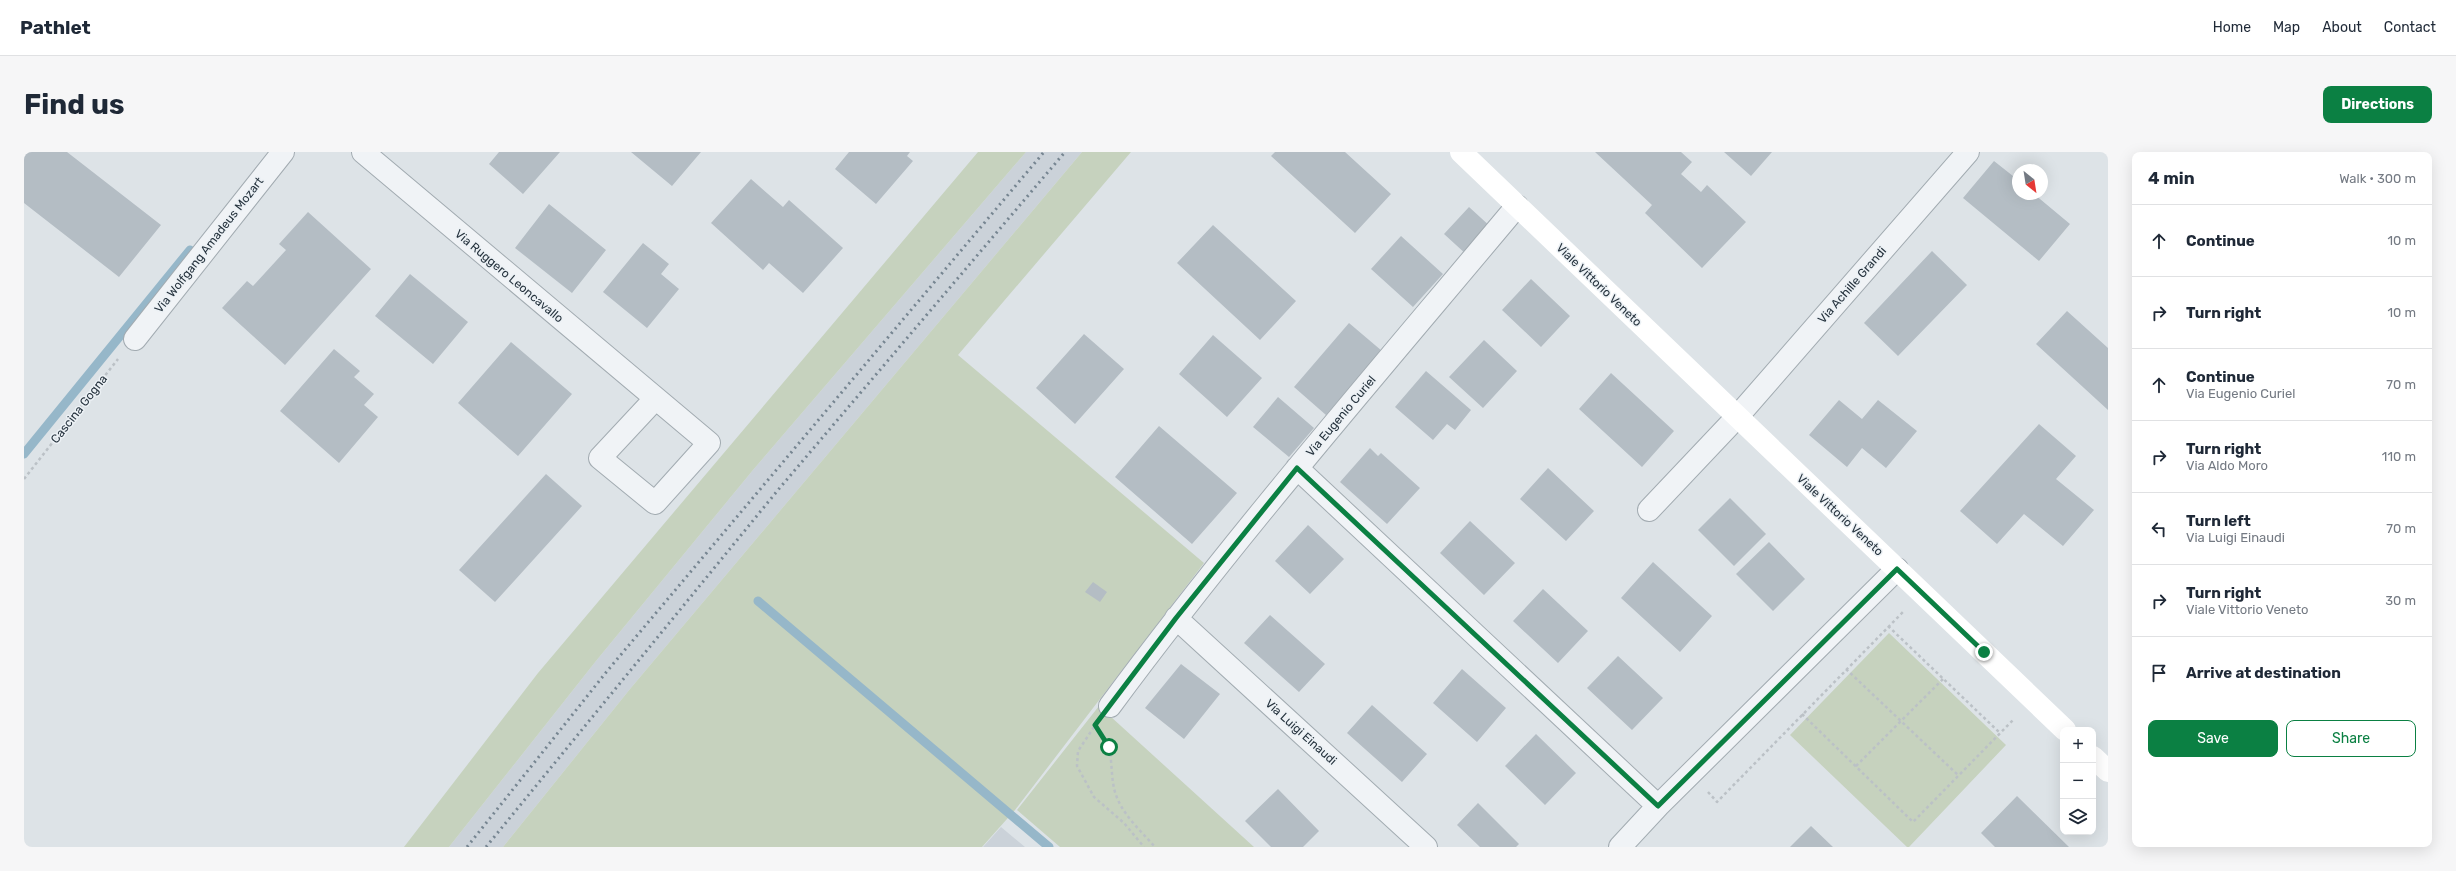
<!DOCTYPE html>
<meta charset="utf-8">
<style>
body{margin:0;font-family:Rubik,sans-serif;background:#f6f6f7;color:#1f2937}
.controls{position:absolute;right:12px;bottom:12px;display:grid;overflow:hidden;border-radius:8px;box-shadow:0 4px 16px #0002}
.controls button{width:36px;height:36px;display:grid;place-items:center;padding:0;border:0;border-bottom:1px solid #e0e1e3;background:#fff;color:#1f2937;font:20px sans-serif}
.compass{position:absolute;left:1988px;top:12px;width:36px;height:36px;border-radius:50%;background:#fff;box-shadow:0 4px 16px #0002;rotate:150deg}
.stop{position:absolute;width:12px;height:12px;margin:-9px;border:3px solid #0b8043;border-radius:50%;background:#fff}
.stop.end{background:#0b8043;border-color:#fff;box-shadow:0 1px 4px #0008}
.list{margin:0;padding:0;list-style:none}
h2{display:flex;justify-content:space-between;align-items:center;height:52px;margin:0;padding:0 16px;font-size:17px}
h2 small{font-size:13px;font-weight:400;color:#747a83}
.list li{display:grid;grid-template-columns:26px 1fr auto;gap:12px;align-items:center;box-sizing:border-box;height:72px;padding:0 16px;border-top:1px solid #e0e1e3}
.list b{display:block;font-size:15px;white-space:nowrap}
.list p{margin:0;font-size:13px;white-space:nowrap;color:#747a83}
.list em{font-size:13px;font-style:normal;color:#747a83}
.actions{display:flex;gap:8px;padding:12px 16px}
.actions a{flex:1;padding:9px 0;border:1px solid #0b8043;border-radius:8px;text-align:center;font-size:14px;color:#0b8043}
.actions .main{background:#0b8043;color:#fff}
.icon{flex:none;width:22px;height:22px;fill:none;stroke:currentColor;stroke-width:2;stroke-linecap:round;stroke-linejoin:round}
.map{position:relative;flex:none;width:2084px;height:695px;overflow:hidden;border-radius:8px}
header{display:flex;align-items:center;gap:24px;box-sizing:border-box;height:56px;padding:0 20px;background:#fff;border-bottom:1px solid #e0e1e3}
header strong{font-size:19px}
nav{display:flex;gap:22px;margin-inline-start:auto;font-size:14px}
.intro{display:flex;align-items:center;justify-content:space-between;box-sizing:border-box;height:96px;padding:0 24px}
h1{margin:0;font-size:28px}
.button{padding:10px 18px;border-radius:8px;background:#0b8043;color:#fff;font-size:14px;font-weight:700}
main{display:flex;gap:24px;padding:0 24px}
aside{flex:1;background:#fff;border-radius:8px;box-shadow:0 4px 16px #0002}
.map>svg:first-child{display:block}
.built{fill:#cbd2d9}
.green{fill:#c6d2be}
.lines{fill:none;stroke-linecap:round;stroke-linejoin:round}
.stream{stroke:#96b7c9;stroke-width:9}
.building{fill:#b4bdc4}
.street-casing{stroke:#a2abb1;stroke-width:24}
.path{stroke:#bbc1c6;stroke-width:2.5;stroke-dasharray:3 3;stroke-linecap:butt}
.street{stroke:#f0f3f6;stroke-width:22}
.secondary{stroke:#fff;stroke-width:22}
.rail{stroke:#768591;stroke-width:3;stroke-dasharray:2 4;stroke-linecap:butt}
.route{stroke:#0b8043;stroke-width:5}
.labels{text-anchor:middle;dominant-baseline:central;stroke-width:3;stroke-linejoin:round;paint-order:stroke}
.street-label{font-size:12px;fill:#26333e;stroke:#ecf1f5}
</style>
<header>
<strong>Pathlet</strong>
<nav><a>Home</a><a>Map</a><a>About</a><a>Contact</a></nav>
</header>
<div class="intro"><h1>Find us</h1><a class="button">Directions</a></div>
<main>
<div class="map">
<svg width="2084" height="695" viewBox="0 0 2084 695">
<rect width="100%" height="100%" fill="#dde3e7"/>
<path class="built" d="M1002 0H1058L606 537 479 695H425L572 509 729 318Z
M977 675 1001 695H959Z"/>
<path class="green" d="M954 0H1002L729 318 572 509 425 695H380L514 521Z
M1058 0H1107L934 203 1180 411 991 658 958 695H479L606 537Z
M1865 481 1982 593 1885 695H1883L1766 583Z
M1075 554 1230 695H1036L993 658Z"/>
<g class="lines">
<path class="stream" d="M0 302 166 98
M734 449 1025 695"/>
</g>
<path class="building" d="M0 0H43L137 73 95 125 0 51Z
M475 0H536L499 42 465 12Z
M607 0H677L648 34Z
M825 0H886L883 4 889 9 852 52 811 17Z
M1251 0H1321L1367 42 1331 81 1247 4Z
M1571 0H1657L1668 10 1657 22 1677 40 1683 33 1722 70 1678 116 1621 61 1628 53Z
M1700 0H1748L1727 24Z
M1970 9 1994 28V42H2010L2046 72 2015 109 1939 46Z
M727 27 759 55 765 48 819 96 779 141 745 111 739 118 687 71Z
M525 52 582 98 548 141 491 96Z
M1445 55 1468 76 1443 103 1420 82Z
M284 60 347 117 261 213 198 156 223 129 229 134 262 98 255 92Z
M1189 73 1272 149 1236 188 1153 111Z
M1377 84 1419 122 1389 155 1347 117Z
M619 91 645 112 637 122 655 137 623 176 579 140Z
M1908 99 1943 133 1874 204 1840 171Z
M386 122 444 170 409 212 351 164Z
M1507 127 1546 164 1517 195 1478 158Z
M2043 159 2084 196V258L2012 192Z
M1325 171 1358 199 1302 263 1270 235Z
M1060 182 1100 217 1051 272 1012 236Z
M1189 183 1238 226 1203 265 1155 222Z
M1460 188 1493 219 1459 256 1425 225Z
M487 190 548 242 494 304 434 251Z
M310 197 336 219 330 225 350 242 340 253 354 265 315 311 256 259Z
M1402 219 1447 258 1431 278 1423 272 1409 288 1371 255Z
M1587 221 1650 279 1618 315 1555 257Z
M1254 245 1290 276 1265 305 1229 275Z
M1815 248 1838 267 1854 248 1893 279 1862 316 1838 296 1823 315 1785 283Z
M2015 272 2052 304 2032 327 2070 358 2039 394 2000 362 1973 392 1936 359Z
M1135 274 1213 341 1168 392 1091 325Z
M1346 296 1354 304 1357 301 1396 336 1363 372 1316 330Z
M1524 316 1570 359 1542 389 1496 347Z
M522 322 558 354 471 450 435 418Z
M1706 346 1742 382 1710 414 1674 378Z
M1446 369 1491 411 1460 443 1416 401Z
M1284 373 1320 407 1286 442 1251 409Z
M1745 390 1781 427 1749 459 1712 422Z
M1629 410 1688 464 1656 500 1597 446Z
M1069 430 1083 440 1076 450 1061 440Z
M1519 437 1564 479 1534 511 1489 469Z
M1246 463 1301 512 1275 540 1220 491Z
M1594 504 1639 546 1608 578 1563 536Z
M1157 512 1196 542 1160 587 1121 556Z
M1438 517 1482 556 1453 590 1409 551Z
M1348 553 1403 602 1378 630 1323 581Z
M1512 582 1552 621 1521 653 1481 614Z
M1254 637 1295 679 1279 695H1247L1221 669Z
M1993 644 2045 695H1971L1957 681Z
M1454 651 1495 692 1492 695H1456L1433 673Z
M1787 674 1809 695H1766Z"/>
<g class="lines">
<defs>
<path id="street" d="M339 0 685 291 631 351 576 306 631 247
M111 187 259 0
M1273 316 1634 654
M1625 358 1713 265 1944 0
M1152 466 1402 695
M1086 554C1214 381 1355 219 1493 54
M1596 695 1634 654 1873 417"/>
</defs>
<use href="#street" class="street-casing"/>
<path class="path" d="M0 327 94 207
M1864 474 1976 581
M1822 517 1935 624
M1778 562 1889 670 1990 567
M1070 575 1054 599 1053 614 1070 645 1100 671 1120 695
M1077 580C1091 598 1085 619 1091 640 1097 661 1116 678 1131 695
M1832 614 1919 527
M1684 640 1693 650 1879 460"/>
<use href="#street" class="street"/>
<path class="secondary" d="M1437 0 2041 578
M2069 605 2084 619"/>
<path class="rail" d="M443 695 584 518 1020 0
M462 695 754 338 1041 0"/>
</g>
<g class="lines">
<path class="route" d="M1085 595 1071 573 1152 466 1273 316 1634 654 1873 417 1960 500"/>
</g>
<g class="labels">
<g class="street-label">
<text transform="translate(185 93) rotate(-52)">Via Wolfgang Amadeus Mozart</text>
<text transform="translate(485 124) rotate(40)">Via Ruggero Leoncavallo</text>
<text transform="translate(1575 133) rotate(44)">Viale Vittorio Veneto</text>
<text transform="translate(1828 133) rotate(-49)">Via Achille Grandi</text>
<text transform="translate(55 257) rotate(-52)">Cascina Gogna</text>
<text transform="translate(1317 264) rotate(-50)">Via Eugenio Curiel</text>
<text transform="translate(1816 363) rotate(43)">Viale Vittorio Veneto</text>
<text transform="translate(1277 580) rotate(42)">Via Luigi Einaudi</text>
</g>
</g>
</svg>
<div class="controls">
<button>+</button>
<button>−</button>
<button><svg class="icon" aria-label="layers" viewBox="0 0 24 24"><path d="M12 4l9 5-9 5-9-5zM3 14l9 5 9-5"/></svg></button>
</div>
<svg class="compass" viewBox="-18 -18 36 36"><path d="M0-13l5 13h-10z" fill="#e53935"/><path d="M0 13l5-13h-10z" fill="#747a83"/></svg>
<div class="stop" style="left:1085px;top:595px"></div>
<div class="stop end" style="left:1960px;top:500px"></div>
</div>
<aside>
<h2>4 min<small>Walk · 300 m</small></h2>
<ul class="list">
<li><svg class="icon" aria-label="ahead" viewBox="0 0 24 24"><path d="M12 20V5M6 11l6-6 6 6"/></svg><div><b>Continue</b></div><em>10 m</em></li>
<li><svg class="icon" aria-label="right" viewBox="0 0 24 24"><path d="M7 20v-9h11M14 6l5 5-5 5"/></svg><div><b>Turn right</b></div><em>10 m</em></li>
<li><svg class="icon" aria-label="ahead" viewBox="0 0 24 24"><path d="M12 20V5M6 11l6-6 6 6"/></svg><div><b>Continue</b><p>Via Eugenio Curiel</p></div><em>70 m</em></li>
<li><svg class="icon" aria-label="right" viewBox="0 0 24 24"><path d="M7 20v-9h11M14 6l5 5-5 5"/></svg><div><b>Turn right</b><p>Via Aldo Moro</p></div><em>110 m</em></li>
<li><svg class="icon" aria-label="left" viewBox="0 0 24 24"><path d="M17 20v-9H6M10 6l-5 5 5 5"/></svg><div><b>Turn left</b><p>Via Luigi Einaudi</p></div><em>70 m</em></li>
<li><svg class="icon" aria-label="right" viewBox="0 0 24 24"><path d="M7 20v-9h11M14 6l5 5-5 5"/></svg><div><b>Turn right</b><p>Viale Vittorio Veneto</p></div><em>30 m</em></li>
<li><svg class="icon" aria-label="arrive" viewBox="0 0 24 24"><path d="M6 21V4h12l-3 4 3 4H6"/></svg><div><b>Arrive at destination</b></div></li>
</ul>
<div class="actions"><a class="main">Save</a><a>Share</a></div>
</aside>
</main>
